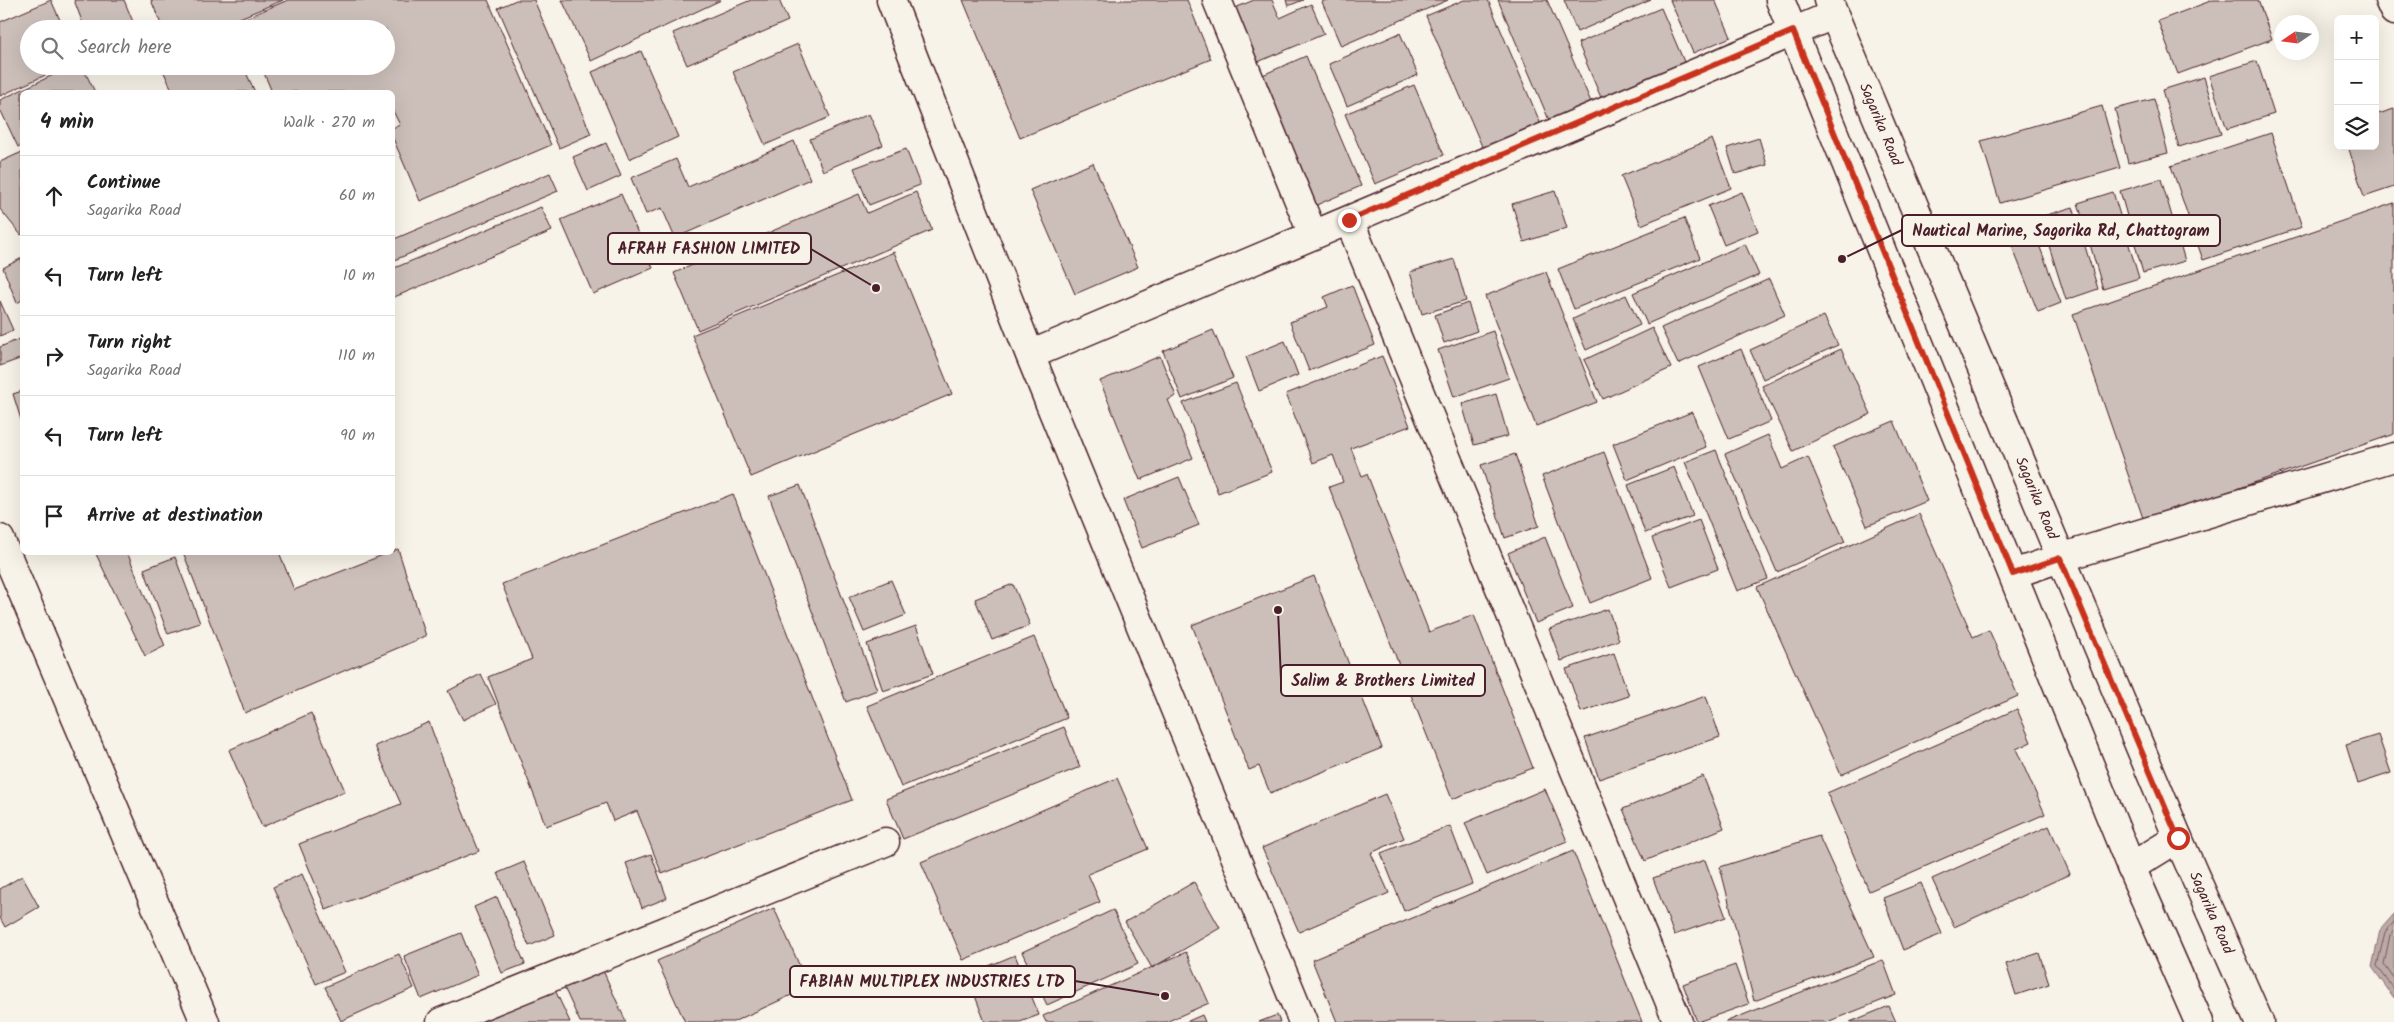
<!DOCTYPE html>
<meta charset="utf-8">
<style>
body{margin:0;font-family:Kalam,sans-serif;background:#f6f6f6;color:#222}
.controls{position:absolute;right:15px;top:15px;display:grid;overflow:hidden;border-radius:8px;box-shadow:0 5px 20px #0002}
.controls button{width:45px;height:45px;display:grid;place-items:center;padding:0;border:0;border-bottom:1px solid #e0e0e0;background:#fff;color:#222;font:25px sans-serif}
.compass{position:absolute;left:2274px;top:15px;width:45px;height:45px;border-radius:50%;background:#fff;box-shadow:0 5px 20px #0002;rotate:257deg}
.stop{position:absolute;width:15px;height:15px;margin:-11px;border:4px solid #c8321e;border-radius:50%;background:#fff}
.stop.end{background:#c8321e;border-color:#fff;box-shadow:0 1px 5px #0008}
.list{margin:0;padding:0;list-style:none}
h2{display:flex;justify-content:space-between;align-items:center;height:65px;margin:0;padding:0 20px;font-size:21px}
h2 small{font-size:16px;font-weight:400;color:#767676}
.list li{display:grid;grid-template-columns:32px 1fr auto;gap:15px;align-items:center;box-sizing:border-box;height:80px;padding:0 20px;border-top:1px solid #e0e0e0}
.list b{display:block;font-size:19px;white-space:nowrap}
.list p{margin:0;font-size:16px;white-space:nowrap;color:#767676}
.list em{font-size:16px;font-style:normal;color:#767676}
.icon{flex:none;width:28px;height:28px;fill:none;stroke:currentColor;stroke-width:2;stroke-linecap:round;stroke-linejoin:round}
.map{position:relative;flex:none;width:2394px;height:1022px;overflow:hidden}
.search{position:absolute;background:#fff;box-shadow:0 5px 20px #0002;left:20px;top:20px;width:375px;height:55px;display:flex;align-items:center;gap:12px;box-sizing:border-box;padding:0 18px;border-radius:28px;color:#767676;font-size:19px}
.panel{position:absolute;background:#fff;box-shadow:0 5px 20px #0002;left:20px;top:90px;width:375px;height:465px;border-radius:8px}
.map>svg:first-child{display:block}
.water{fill:#bcaaa7;stroke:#8e7275}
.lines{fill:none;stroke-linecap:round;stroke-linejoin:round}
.shore{stroke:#78575d;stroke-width:1}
.building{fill:#ccbfb9;stroke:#4a1f2b}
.minor-casing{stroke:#4a1f2b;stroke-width:31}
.major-casing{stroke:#4a1f2b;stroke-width:31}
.minor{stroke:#f7f3e8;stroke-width:28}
.major{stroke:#f7f3e8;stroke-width:28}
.route{stroke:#c8321e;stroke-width:6}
.labels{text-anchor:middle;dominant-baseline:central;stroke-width:4.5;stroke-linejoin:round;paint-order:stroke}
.street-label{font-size:15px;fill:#4a1f2b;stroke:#f7f3e8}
.leader{fill:none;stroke:#4a1f2b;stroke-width:2}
.callout-dot{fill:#4a1f2b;stroke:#f7f3e8;stroke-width:2}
.callout{fill:#f7f3e8;stroke:#4a1f2b;stroke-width:2}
.callout-label{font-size:16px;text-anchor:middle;font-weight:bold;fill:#4a1f2b}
</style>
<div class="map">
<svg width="2394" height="1022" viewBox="0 0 2394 1022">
<rect width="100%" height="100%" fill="#f7f3e8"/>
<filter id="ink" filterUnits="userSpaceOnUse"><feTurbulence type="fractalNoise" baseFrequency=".02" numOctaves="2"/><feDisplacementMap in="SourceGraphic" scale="10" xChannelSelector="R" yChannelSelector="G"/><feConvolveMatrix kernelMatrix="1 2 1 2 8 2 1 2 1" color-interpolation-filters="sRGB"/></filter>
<g filter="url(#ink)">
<path class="water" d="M2394 914V998L2372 967 2380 930Z"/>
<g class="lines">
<path class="shore" d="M2394 922 2385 932 2377 966 2394 989
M2394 931 2390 935 2384 964 2394 979"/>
</g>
<path class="building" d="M51 0 64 29H29V66H65L0 96V22Z
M74 0H124L136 29H85Z
M151 0H283L213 29H163Z
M288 0H488L551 145 420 201 392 136V128L400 125 392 109V92H272L261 66H386V29H245L241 20Z
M516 0H534L591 134 559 148 498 8Z
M562 0H721L591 61Z
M751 0H779L788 21 687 65 673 33Z
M963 0H1187L1211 59 1020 138Z
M1254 0H1272L1280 18 1311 4 1324 34 1246 67 1223 13Z
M1286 0H1303L1288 6Z
M1326 0H1448L1341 46 1322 2Z
M1464 0H1488L1542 127 1484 151 1426 16Z
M1498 0H1547L1591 102 1549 120Z
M1564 0H1651L1577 32Z
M1670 0H1715L1731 37 1693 53Z
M2213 0H2258L2272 39 2178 74 2158 21Z
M1661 8 1685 64 1602 100 1578 43Z
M1400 33 1418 75 1347 106 1329 64Z
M798 44 830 117 765 145 733 72Z
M641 51 678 137 629 159 592 72Z
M1306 56 1361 186 1314 206 1258 77Z
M2257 61 2274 114 2227 129 2209 76Z
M72 66H82L95 92H22V145L18 147 0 109V100Z
M161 66H243L255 92H173Z
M2204 77 2221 134 2179 147 2162 90Z
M1414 85 1444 155 1375 184 1345 114Z
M2154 99 2168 153 2128 163 2115 109Z
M2102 106 2120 168 2000 203 1981 141Z
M2394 109V187L2364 197 2348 146H2375V115Z
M869 114 883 145 823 171 810 139Z
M2271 133 2302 227 2203 260 2171 166Z
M1759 138 1767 165 1735 174 1727 148Z
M1712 139 1731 188 1641 225 1621 176Z
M794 141 810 179 675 238 662 208 646 214 631 178 676 159 688 187Z
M606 143 621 176 588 191 573 157Z
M906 149 920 185 869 205 854 168Z
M22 152V234L21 235 0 209V162Z
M1093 163 1138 267 1075 294 1030 190Z
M550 173 558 191 392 261V240Z
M2161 179 2185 261 2143 273 2120 191Z
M1555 191 1567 228 1524 242 1512 204Z
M916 192 932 230 698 330 674 273 859 194 867 213Z
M1742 192 1758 231 1724 245 1708 206Z
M2113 192 2139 278 2103 289 2078 203Z
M621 194 653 268 593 294 561 220Z
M2394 203V434L2144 521 2073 314Z
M541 207 552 231 392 298V269Z
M2073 207 2098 289 2066 300 2040 217Z
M1684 218 1700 258 1574 309 1558 269Z
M2030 221 2061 303 2038 312 2006 231Z
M1745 244 1759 275 1647 324 1633 293Z
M894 252 952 394 751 477 692 335Z
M22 258V300L17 303 3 268Z
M1454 259 1466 301 1422 314 1410 272Z
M1546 272 1597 402 1536 426 1485 296Z
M1769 279 1785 315 1678 364 1661 328Z
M1352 285 1375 345 1309 371 1290 322 1328 307 1324 297Z
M1626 295 1640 325 1586 350 1573 319Z
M0 301 13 330 0 336Z
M1468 303 1477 331 1444 343 1435 315Z
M1824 316 1838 345 1763 379 1750 350Z
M1652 328 1671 368 1603 399 1584 360Z
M1213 330 1233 378 1182 399 1163 351Z
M1493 331 1509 378 1454 397 1438 350Z
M22 338V358L0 366V347Z
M1285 341 1298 375 1259 391 1246 357Z
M1741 349 1771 421 1729 439 1699 367Z
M1841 349 1871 414 1793 451 1762 386Z
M1160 356 1176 396 1168 400 1193 458 1140 480 1100 381Z
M1382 356 1410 426 1351 448 1362 476 1367 474 1429 632 1474 615 1533 768 1452 799 1329 487 1343 482 1333 455 1313 463 1286 394Z
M1236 383 1272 472 1218 493 1183 403Z
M22 391V423L13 394Z
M1496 394 1508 436 1474 445 1462 404Z
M1692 412 1706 447 1627 480 1613 444Z
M1894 421 1927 501 1867 526 1833 447Z
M1768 435 1782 469 1808 457 1845 542 1777 572 1725 454Z
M1716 450 1768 579 1737 591 1685 462Z
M1604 452 1652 578 1590 603 1542 476Z
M1515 454 1539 526 1505 538 1481 465Z
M1674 467 1693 516 1645 533 1628 485Z
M1179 477 1199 525 1142 548 1123 500Z
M800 485 877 690 846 702 769 496Z
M733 494 852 800 662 874 637 811 613 821 606 803 546 826 488 677 532 659 502 584Z
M1919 514 1973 637 1989 630 2018 696 1841 775 1757 587Z
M1699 520 1718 569 1671 587 1652 538Z
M1545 537 1573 608 1536 623 1508 553Z
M398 549 426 636 245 713 183 552H279L294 590Z
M95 552H127L165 646 145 656Z
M175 557 200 623 168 634 144 569Z
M1314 576 1382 748 1270 793 1259 766 1249 770 1192 625Z
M891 580 906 615 864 632 849 597Z
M1013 584 1030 625 992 640 975 599Z
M1608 609 1619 640 1561 661 1549 629Z
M916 626 933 674 883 691 867 644Z
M1034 637 1067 718 901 787 867 706Z
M1614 653 1629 696 1581 712 1566 669Z
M481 674 496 704 463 720 448 691Z
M1706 696 1720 737 1599 779 1585 738Z
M2017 709 2031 742 2016 749 2045 814 1869 891 1827 793Z
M311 713 345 791 262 827 229 750Z
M429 722 452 785 479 851 326 910 299 844 401 804 375 746Z
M1064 727 1080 767 903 839 886 799Z
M2378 735 2391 773 2358 784 2346 745Z
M1703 776 1724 828 1645 861 1623 809Z
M1117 778 1148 849 1088 874 1100 902 963 960 921 862Z
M1545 789 1567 841 1487 875 1465 823Z
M1385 794 1404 838 1371 853 1389 893 1299 932 1262 848Z
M1450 826 1472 884 1404 911 1381 853Z
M2049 826 2070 874 1954 927 1932 879Z
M1819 836 1874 957 1754 1001 1720 867Z
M1573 851 1642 1022H1337L1312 960Z
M651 854 667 898 642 908 626 863Z
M1705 860 1726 917 1674 935 1653 878Z
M524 862 555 935 529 946 498 873Z
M302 874 345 972 316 984 273 887Z
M22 876 39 907 5 927 0 918V889Z
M1194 882 1220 928 1152 968 1125 922Z
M1921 883 1942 934 1903 950 1883 898Z
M497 897 525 964 502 973 474 907Z
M774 908 809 987 733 1022H685L657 961Z
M1113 910 1138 964 1047 1005 1022 952Z
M461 933 478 975 421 999 404 956Z
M1186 952 1209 1003 1166 1022H1046L1043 1016Z
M2039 953 2049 984 2016 995 2006 964Z
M399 954 414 988 341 1021 325 987Z
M1015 955 1039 1015 1020 1022H985L967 975Z
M1883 960 1896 995 1827 1022H1725Z
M1735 965 1749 1004 1697 1022 1683 984Z
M601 966 626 1022H580L562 983Z
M554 988 570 1022H477Z
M1889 1006 1896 1022H1850Z
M1202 1015 1205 1022H1186Z
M1277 1015 1280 1022H1259Z"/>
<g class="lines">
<defs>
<path id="minor" d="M891 0 1030 355 1303 1022
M1217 0 1313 235
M2389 0 2394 11
M1349 220 1678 1022
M1030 355 1833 15
M0 539 205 1022
M2060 558 2394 457
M441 1022 885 842"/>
<g id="major">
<path d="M1780 0 2131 867 2199 1022"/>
<path id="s1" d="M1828 0 2178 838 2259 1022"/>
<path d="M2013 574 2060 558"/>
<path d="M2131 867 2178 838"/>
</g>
</defs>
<use href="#minor" class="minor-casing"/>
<use href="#major" class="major-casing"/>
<use href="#minor" class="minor"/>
<use href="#major" class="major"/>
</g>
</g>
<g class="lines" filter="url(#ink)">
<path class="route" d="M1349 220 1793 31 2013 574 2060 558 2178 838"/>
</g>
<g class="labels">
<g class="street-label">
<text stroke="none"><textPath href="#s1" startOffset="135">Sagarika Road</textPath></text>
<text stroke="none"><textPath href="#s1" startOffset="540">Sagarika Road</textPath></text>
<text stroke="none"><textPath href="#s1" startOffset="990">Sagarika Road</textPath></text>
</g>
</g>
<path class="leader" d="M1842 259L1902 230M876 288L811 249M1278 610L1281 680M1165 996L1075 981"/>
<g class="callout-dot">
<circle cx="1842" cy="259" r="5"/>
<circle cx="876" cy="288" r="5"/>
<circle cx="1278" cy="610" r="5"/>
<circle cx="1165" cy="996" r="5"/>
</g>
<g class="callout">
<rect x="1902" y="215" width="318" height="31" rx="5"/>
<rect x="608" y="233" width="203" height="31" rx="5"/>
<rect x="1281" y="665" width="204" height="31" rx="5"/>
<rect x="790" y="966" width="285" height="31" rx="5"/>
</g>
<g class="callout-label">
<text x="2061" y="236">Nautical Marine, Sagorika Rd, Chattogram</text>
<text x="709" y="254">AFRAH FASHION LIMITED</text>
<text x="1383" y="686">Salim &amp; Brothers Limited</text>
<text x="932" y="987">FABIAN MULTIPLEX INDUSTRIES LTD</text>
</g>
</svg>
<div class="controls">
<button>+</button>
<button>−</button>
<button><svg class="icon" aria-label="layers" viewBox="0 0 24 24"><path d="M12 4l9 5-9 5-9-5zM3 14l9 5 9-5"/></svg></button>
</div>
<svg class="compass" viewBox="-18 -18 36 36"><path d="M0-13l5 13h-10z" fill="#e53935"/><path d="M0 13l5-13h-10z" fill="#767676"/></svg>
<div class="stop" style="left:2178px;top:838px"></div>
<div class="stop end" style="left:1349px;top:220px"></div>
<div class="search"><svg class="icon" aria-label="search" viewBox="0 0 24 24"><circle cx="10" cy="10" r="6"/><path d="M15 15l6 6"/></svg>Search here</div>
<section class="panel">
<h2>4 min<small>Walk · 270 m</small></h2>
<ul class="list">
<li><svg class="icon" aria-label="ahead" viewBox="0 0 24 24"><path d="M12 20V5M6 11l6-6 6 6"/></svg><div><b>Continue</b><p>Sagarika Road</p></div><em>60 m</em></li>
<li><svg class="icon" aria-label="left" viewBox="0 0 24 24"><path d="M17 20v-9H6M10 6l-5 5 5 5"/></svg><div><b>Turn left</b></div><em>10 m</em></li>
<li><svg class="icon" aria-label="right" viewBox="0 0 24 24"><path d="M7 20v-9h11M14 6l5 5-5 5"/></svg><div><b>Turn right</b><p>Sagarika Road</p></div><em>110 m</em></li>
<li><svg class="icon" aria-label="left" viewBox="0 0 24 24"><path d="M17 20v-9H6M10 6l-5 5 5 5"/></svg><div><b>Turn left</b></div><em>90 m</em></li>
<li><svg class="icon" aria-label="arrive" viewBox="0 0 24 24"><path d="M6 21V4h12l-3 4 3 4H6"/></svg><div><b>Arrive at destination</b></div></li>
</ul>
</section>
</div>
